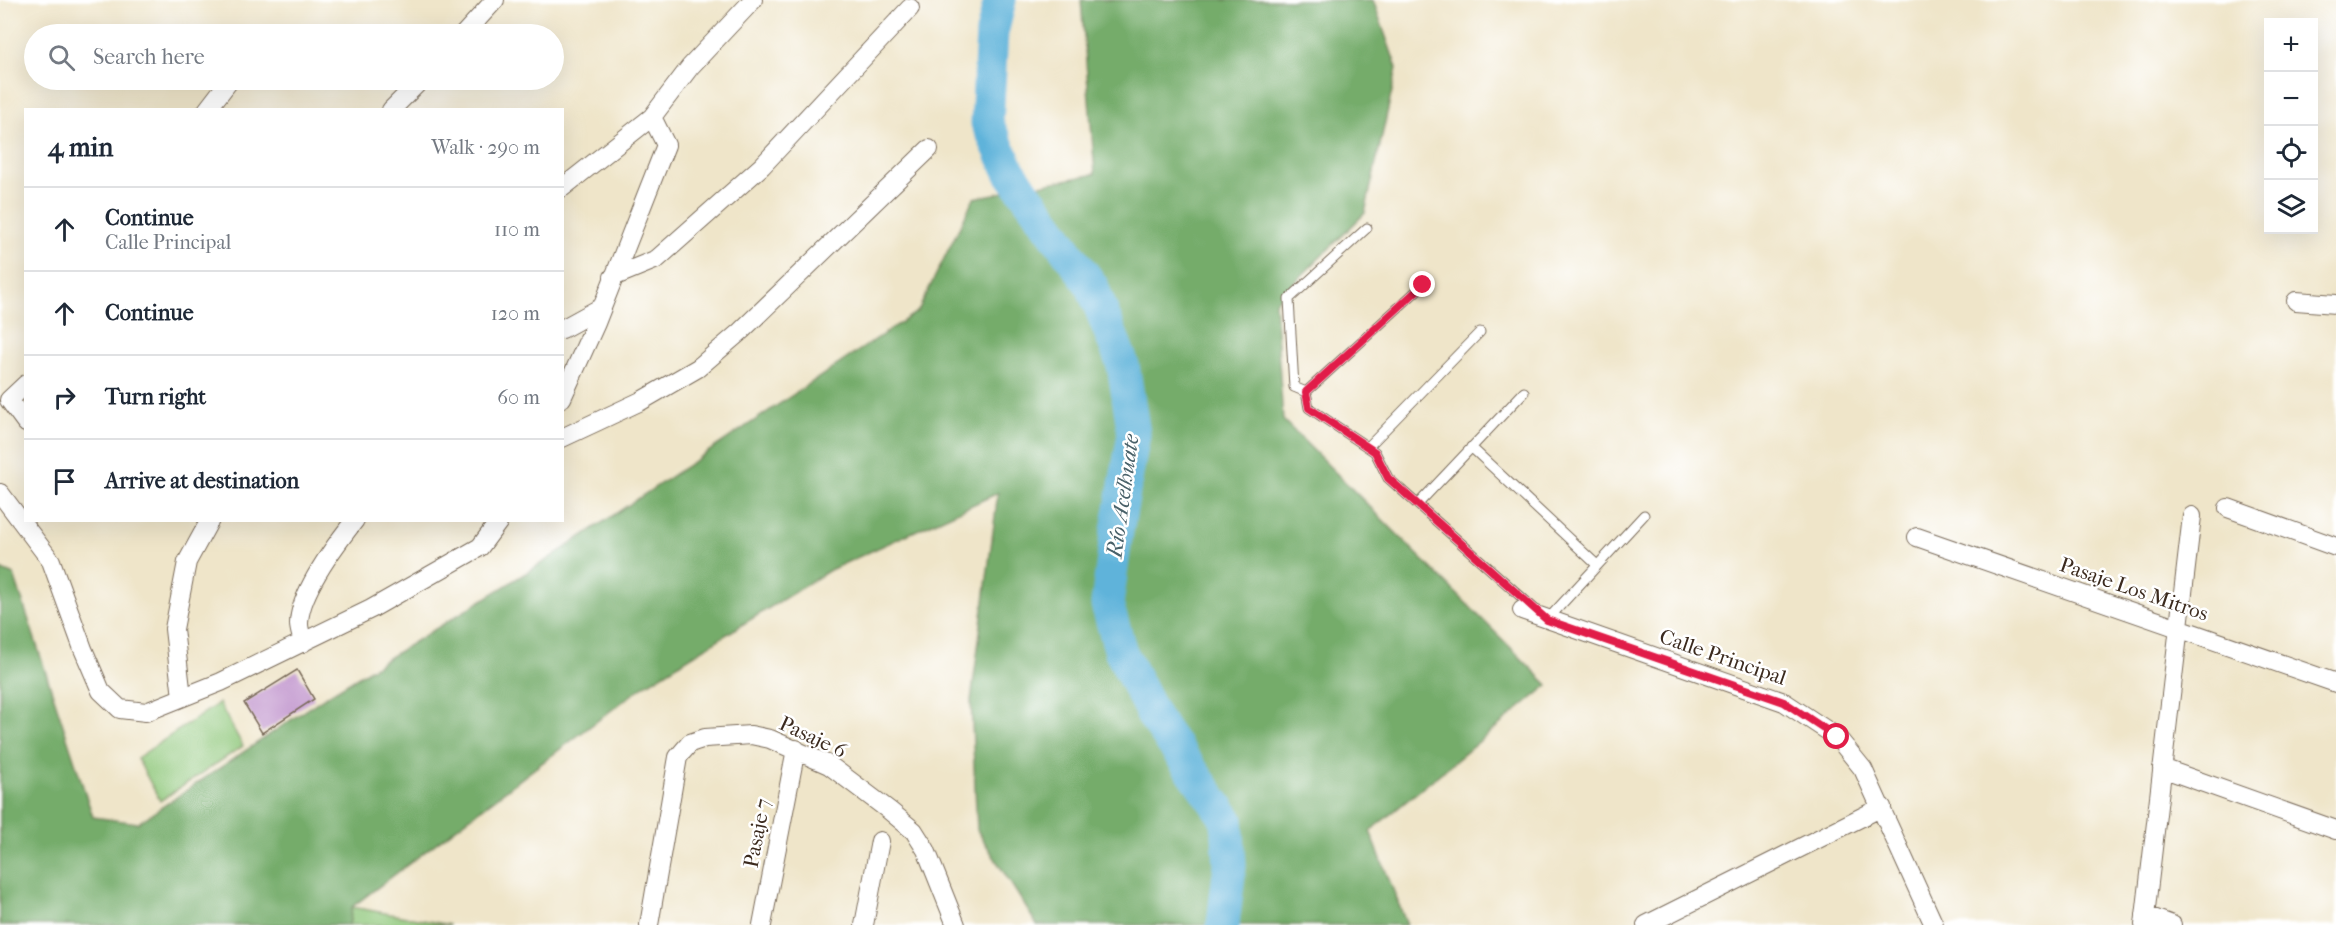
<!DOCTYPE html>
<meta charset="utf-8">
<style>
body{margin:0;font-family:"IM FELL French Canon",serif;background:#f2f2f3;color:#1f2937}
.controls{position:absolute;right:18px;top:18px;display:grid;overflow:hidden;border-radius:0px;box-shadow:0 6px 24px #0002}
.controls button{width:54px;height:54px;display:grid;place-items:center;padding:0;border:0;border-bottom:2px solid #e0e1e3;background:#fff;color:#1f2937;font:30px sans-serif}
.stop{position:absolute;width:18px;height:18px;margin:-14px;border:4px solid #e11d48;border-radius:50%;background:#fff}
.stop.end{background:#e11d48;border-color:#fff;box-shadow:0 2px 6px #0008}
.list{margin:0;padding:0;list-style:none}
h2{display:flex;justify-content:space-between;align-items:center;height:78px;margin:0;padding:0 24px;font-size:26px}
h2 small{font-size:20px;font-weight:400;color:#747a83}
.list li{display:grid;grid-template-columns:39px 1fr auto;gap:18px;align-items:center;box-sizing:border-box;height:84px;padding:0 24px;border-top:2px solid #e0e1e3}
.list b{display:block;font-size:22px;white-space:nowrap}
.list p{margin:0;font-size:20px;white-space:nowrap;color:#747a83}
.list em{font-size:20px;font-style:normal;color:#747a83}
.icon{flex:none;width:33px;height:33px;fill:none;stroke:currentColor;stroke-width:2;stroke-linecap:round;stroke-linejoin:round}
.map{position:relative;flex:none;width:2336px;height:925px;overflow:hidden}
.search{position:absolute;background:#fff;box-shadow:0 6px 24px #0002;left:24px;top:24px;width:540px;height:66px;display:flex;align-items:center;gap:15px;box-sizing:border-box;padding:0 21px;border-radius:33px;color:#747a83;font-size:22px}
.panel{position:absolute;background:#fff;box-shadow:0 6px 24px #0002;left:24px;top:108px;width:540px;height:414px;border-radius:0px}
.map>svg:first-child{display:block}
.green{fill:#90c87b;stroke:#66794c;stroke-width:1.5}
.forest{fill:#74ac6b;stroke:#586b44;stroke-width:1.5}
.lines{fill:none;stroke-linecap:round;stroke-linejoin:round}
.river{stroke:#5eb3da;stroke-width:33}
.building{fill:#c195cd}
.lane-casing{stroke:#7a6b5a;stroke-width:11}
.street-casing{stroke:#7a6b5a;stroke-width:20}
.lane{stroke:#fff;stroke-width:9}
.street{stroke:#fff;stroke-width:18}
.route{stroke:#e11d48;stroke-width:8}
.labels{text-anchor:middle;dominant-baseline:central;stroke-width:5;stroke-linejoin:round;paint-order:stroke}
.street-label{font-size:21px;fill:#3b2a1e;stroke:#fff}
.water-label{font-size:22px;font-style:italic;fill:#496169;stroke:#fff}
</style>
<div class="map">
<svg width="2336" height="925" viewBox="0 0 2336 925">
<rect width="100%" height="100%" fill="#fff"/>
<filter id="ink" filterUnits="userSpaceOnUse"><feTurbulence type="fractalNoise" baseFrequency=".0167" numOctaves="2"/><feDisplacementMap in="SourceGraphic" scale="12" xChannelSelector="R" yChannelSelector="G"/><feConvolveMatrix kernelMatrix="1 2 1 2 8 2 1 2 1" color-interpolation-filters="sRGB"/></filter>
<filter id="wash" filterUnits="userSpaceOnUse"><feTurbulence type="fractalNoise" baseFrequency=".008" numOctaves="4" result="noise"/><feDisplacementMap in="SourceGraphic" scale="24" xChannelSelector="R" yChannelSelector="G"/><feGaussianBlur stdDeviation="1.35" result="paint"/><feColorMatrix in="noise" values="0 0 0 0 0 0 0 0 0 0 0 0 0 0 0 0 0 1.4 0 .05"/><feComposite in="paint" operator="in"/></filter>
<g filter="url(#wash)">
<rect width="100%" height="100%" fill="#efe5c9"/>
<path class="green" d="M219 703 243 746 160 801 137 758Z
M352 907 450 925H349Z"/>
<path class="forest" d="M1081 0H1373L1397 68 1365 213 1275 302 1283 420 1548 685 1370 831 1407 925H1037L977 830 971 701 998 493 830 570 642 687 352 907 349 925H0V569L14 575 93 817 138 823 325 697 542 563 918 311 974 198 1095 174Z"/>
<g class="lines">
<path class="river" d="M1000 0 992 33 987 123 1010 172 1092 286 1123 365 1134 434 1116 537 1107 604 1121 652 1154 717 1227 820 1230 865 1223 925"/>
</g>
<g id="blocks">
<path class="building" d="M297 670 314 699 262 733 244 703Z"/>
</g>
</g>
<g filter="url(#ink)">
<use href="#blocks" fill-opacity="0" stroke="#7a6b5a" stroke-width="1.5"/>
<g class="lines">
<defs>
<path id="lane" d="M1423 285 1306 392 1309 408 1375 452 1388 478 1547 620 1644 515
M1306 392 1294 387 1289 299 1367 228
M1368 447 1480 332
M1471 447 1597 565
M1418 504 1524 392"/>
<path id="street" d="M464 34 495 0
M207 110 230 80
M391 110 421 80
M562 188 652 117 690 67 753 0
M613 277 657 259 762 166 910 8
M2296 301 2336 304
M562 329 602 307
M26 384 9 400 26 423
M562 398 596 323 666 145 652 117
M562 438 641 401 698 368 741 331 929 149
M0 493 51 561 83 649 101 691 120 709 146 712 221 682 371 609 480 547 500 520
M2228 508 2336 547
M1917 537 2336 683
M1522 610 1784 702 1837 737 1863 769 1934 925
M303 643C302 637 299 630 299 624 299 593 336 544 355 520
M182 697 174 629 187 562 210 520
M2162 768 2336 830
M2145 915 2172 925
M649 925 678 757 690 743 705 738 751 735 770 739 829 765 890 811 914 831 926 850 956 925
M762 925 796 749
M864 925 880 841
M1646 925 1882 807
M2144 925 2192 516"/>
</defs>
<use href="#lane" class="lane-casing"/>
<use href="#street" class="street-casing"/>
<use href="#lane" class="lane"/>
<use href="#street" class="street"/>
</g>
</g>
<g class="lines" filter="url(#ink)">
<path class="route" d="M1423 285 1306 392 1309 408 1375 452 1388 478 1547 620 1784 702 1837 737"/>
</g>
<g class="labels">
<g class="street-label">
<text transform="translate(2134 589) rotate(19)">Pasaje Los Mitros</text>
<text transform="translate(1723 657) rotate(19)">Calle Principal</text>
<text transform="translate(813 737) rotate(25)">Pasaje 6</text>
<text transform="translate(757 833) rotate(-79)">Pasaje 7</text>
</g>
<g class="water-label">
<text transform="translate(1123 496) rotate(-82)">Río Acelhuate</text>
</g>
</g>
</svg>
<div class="controls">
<button>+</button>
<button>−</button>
<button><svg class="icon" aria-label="locate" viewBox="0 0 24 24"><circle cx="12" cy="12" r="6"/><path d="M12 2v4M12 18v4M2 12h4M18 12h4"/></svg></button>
<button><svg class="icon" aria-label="layers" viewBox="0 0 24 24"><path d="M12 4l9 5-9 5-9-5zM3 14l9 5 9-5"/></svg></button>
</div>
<div class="stop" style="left:1837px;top:737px"></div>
<div class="stop end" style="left:1423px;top:285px"></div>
<div class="search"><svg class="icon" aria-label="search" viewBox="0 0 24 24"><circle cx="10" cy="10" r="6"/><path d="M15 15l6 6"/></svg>Search here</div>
<section class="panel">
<h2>4 min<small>Walk · 290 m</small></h2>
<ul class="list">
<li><svg class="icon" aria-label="ahead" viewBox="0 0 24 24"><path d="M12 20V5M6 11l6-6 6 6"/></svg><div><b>Continue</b><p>Calle Principal</p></div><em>110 m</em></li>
<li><svg class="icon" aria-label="ahead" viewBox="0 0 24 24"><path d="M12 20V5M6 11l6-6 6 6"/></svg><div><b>Continue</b></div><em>120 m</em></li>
<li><svg class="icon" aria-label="right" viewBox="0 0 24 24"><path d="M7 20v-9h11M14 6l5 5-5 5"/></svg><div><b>Turn right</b></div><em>60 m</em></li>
<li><svg class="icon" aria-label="arrive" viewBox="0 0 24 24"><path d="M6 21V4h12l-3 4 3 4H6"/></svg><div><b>Arrive at destination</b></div></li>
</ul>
</section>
</div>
